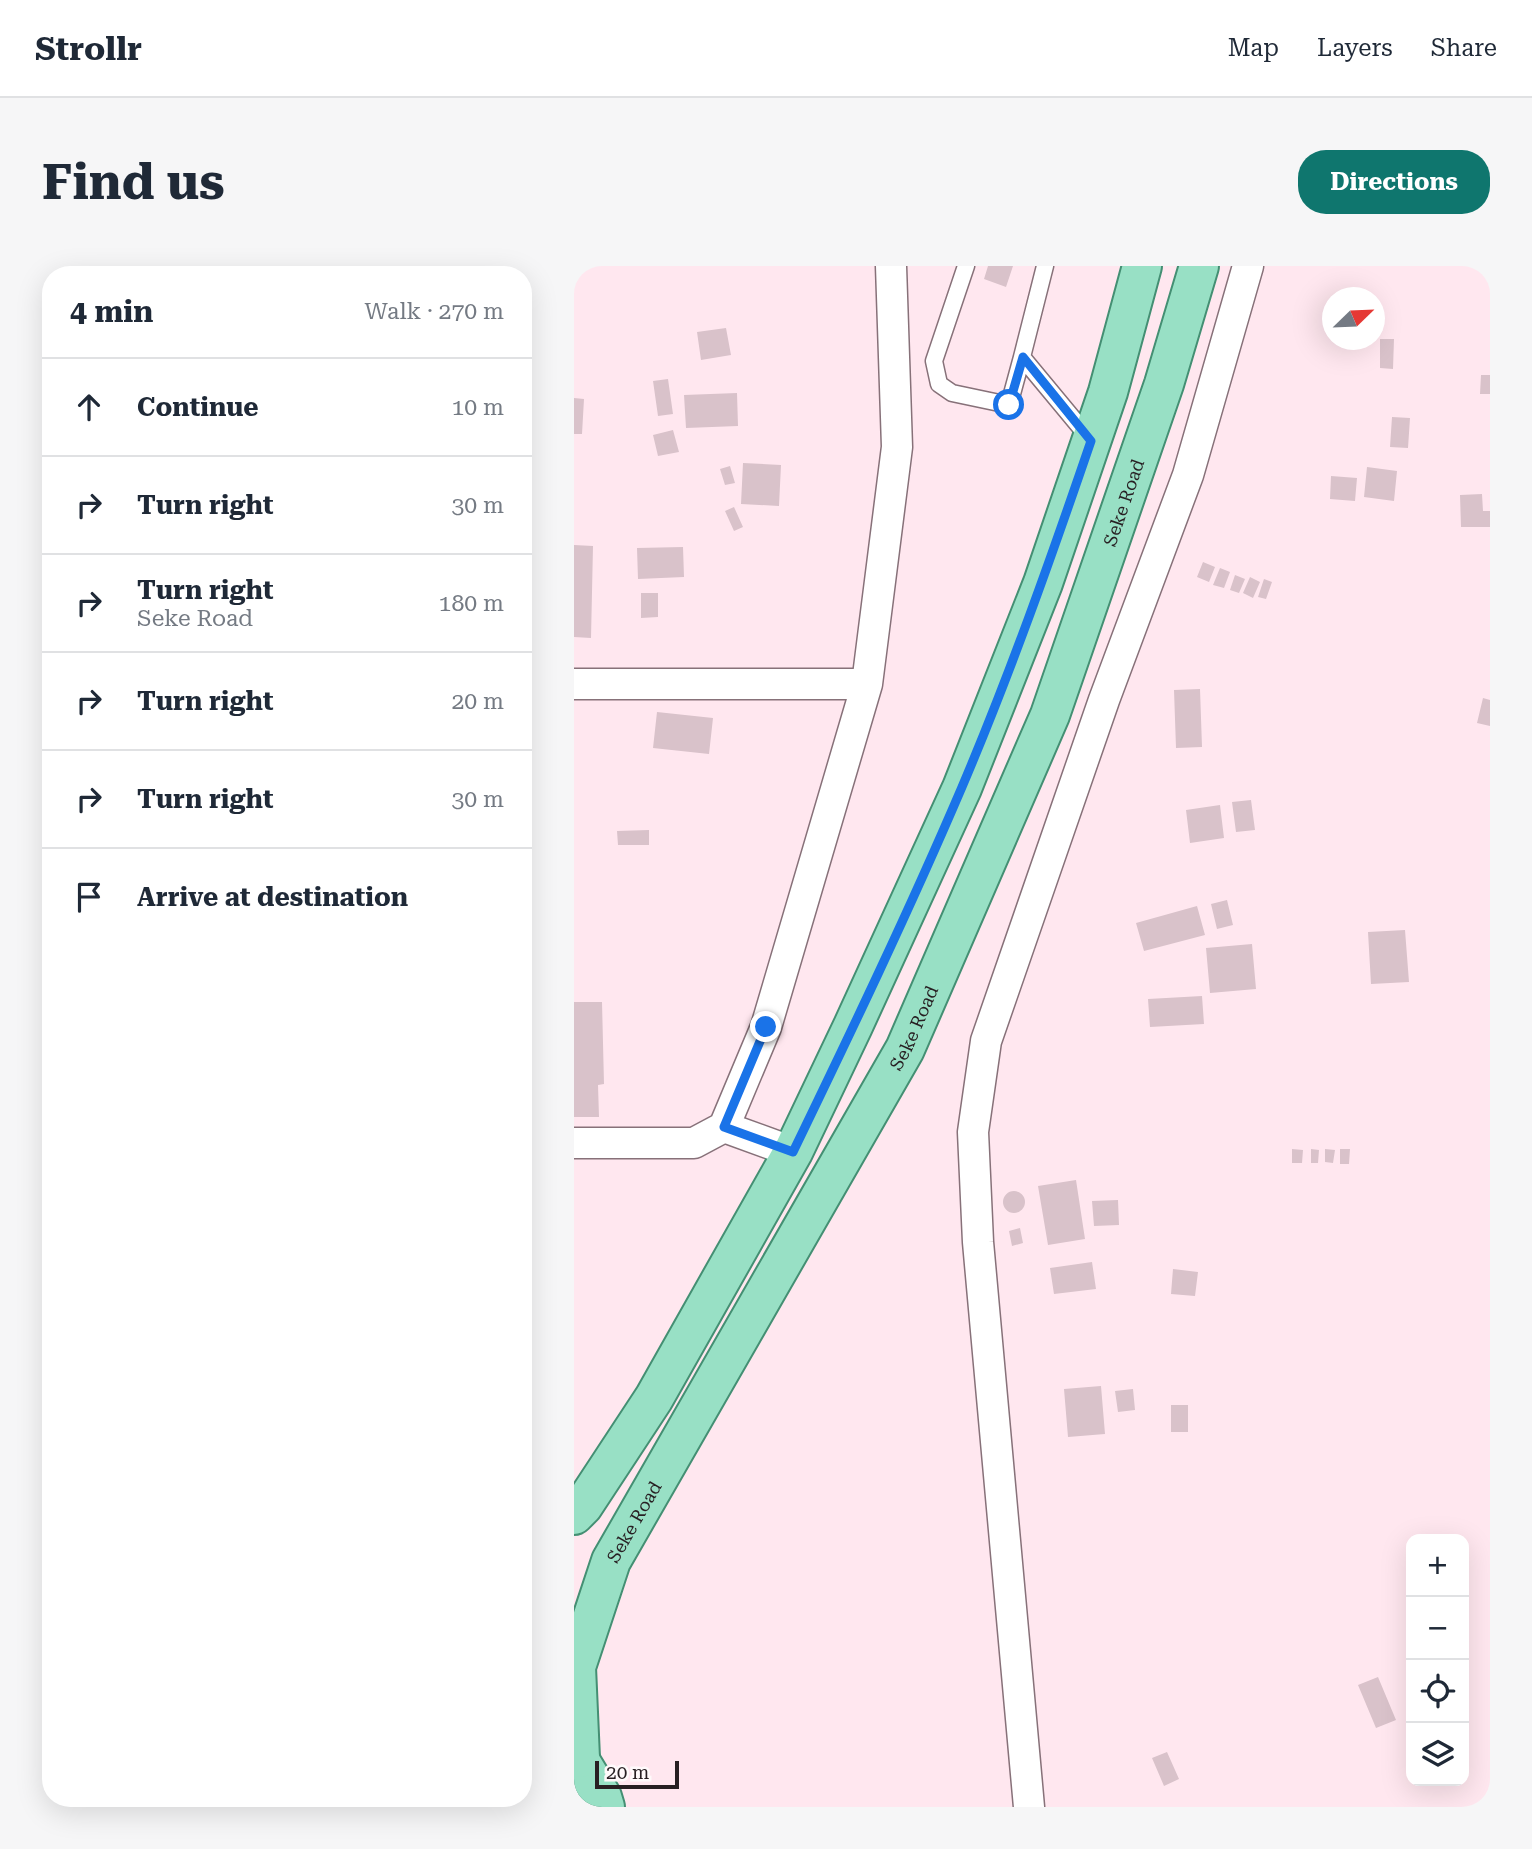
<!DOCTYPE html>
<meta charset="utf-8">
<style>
body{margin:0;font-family:"Roboto Serif",serif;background:#f6f6f7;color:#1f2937}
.controls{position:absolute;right:21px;bottom:21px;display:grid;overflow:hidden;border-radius:14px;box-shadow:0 7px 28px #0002}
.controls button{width:63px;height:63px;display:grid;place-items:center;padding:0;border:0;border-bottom:2px solid #e0e1e3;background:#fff;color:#1f2937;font:35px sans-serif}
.compass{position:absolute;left:748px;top:21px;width:63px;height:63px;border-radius:50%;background:#fff;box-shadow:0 7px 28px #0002;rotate:67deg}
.scale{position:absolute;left:21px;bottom:18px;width:84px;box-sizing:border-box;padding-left:7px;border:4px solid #271f22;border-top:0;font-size:19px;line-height:24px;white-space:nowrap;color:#271f22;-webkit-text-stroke:5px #fffafb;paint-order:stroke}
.stop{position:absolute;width:21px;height:21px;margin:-16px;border:5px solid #1a73e8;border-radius:50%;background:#fff}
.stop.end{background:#1a73e8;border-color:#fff;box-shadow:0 2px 7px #0008}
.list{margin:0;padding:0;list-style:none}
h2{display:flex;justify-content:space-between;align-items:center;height:91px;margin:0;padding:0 28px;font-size:30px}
h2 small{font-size:23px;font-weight:400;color:#747a83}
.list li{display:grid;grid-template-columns:46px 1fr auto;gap:21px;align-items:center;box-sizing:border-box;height:98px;padding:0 28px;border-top:2px solid #e0e1e3}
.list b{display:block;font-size:26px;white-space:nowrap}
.list p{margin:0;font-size:23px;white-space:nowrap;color:#747a83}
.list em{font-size:23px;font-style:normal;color:#747a83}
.icon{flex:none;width:38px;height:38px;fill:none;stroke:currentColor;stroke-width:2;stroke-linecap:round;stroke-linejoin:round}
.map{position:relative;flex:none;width:916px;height:1541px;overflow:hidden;border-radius:28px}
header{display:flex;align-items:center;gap:42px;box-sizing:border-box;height:98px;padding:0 35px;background:#fff;border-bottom:2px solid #e0e1e3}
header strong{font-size:33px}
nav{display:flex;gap:38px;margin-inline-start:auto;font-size:24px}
.intro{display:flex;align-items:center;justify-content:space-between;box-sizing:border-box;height:168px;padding:0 42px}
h1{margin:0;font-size:49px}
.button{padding:18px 32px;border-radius:28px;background:#0f766e;color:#fff;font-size:24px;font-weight:700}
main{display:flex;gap:42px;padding:0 42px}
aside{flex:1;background:#fff;border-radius:28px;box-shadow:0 7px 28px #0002}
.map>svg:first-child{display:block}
.building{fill:#d9c2ca}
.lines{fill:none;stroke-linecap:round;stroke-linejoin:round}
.service-casing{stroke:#877179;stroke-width:19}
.minor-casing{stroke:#877179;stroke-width:33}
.primary-casing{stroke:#448f73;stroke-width:42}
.service{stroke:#fff;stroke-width:16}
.minor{stroke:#fff;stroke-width:30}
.primary{stroke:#98e0c5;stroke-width:38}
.route{stroke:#1a73e8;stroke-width:9}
.labels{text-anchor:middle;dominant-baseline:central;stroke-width:6;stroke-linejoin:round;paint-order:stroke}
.street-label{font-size:18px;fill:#271f22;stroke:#fffafb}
</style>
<header>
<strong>Strollr</strong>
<nav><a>Map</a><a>Layers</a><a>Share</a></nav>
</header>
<div class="intro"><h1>Find us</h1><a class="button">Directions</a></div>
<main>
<aside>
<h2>4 min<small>Walk · 270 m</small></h2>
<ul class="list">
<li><svg class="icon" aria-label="ahead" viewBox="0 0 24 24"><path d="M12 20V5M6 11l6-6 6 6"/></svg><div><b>Continue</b></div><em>10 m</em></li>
<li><svg class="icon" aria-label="right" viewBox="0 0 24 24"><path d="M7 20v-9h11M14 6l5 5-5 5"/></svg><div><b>Turn right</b></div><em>30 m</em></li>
<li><svg class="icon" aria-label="right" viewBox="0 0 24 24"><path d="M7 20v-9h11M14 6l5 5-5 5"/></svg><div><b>Turn right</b><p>Seke Road</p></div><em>180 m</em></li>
<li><svg class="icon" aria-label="right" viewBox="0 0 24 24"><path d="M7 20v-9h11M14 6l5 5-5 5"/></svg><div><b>Turn right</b></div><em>20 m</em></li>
<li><svg class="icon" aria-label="right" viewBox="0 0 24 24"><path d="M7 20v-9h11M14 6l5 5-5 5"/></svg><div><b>Turn right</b></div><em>30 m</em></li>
<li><svg class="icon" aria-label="arrive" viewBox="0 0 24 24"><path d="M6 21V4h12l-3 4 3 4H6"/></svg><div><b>Arrive at destination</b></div></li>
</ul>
</aside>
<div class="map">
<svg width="916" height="1541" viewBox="0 0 916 1541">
<rect width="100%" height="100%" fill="#ffe7ef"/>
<path class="building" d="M414 0H439L432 21 410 13Z
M152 62 157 89 127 94 123 66Z
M806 73H820L819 103 806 102Z
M907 109H916V128H906Z
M94 113 99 148 84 150 79 115Z
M163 127 164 160 112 162 110 129Z
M0 132 10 133 8 168H0Z
M818 151 836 152 834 182 816 181Z
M99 164 105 186 84 190 79 169Z
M169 197 207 199 205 240 167 238Z
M156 200 161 217 151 219 146 203Z
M793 201 823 205 820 235 790 231Z
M757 210 783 212 781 235 756 233Z
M908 228 909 245H916V261H887L886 229Z
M160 241 169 261 160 265 151 245Z
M0 279 19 280 17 372 0 371Z
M109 281 110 311 64 313 63 282Z
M629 296 641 301 635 316 623 311Z
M646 302 656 306 650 322 639 319Z
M661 309 671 313 665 327 656 324Z
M676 311 686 316 679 332 669 327Z
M690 313 698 316 692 333 684 331Z
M67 327H84V351L67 352Z
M626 423 628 481 602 482 600 424Z
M909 432 916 434V460L903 457Z
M83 446 139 452 135 488 79 482Z
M677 534 681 564 662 566 658 536Z
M646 539 650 572 616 577 612 544Z
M75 564V579H44L43 565Z
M653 634 659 659 643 663 637 638Z
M623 640 631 669 570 685 562 657Z
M831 664 835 716 797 718 794 666Z
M678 678 682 723 636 727 632 682Z
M628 730 630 758 576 761 574 733Z
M0 736H28L30 818 24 819 25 851H0Z
M718 883 729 884 728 897H718Z
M737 883 745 884 744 897H737Z
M751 883 761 884 759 897 751 896Z
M766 883H776L775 898H766Z
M502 914 511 973 474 979 464 920Z
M429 936a11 11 0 1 1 22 0a11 11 0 1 1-22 0Z
M544 934 545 959 520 960 518 935Z
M446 962 449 977 438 980 435 965Z
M518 996 522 1023 480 1028 476 1002Z
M599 1003 624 1006 621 1030 597 1028Z
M527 1120 531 1168 494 1171 490 1123Z
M559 1123 561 1144 544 1146 541 1125Z
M597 1139H614V1166H597Z
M804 1411 822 1454 802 1462 784 1419Z
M593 1486 605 1513 590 1520 578 1492Z"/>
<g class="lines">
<defs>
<path id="service" d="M392 0 360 95 365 118 378 127 435 139 448 91
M471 0 448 91 516 173"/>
<path id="minor" d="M0 418H293
M150 861 219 886
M0 877H120L150 861 192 761 293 418 323 181 317 0
M455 1541 404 976 399 866 412 775 530 434 614 209 674 0"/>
<g id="primary">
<path d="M0 1249 9 1240 80 1132 219 886 279 760 388 522 469 317 534 126 568 0"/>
<path d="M0 1485 28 1531 31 1541"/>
<path id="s1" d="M6 1492 2 1401 37 1295 331 783 476 449 590 118 625 0"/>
</g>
</defs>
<use href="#service" class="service-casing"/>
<use href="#minor" class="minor-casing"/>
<use href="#primary" class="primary-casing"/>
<use href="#service" class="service"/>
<use href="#minor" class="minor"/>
<use href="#primary" class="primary"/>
</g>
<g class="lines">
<path class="route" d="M192 761 150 861 219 886C277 766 335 645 388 521 436 408 477 292 517 175L449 91 435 139"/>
</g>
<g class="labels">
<g class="street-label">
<text stroke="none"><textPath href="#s1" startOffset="1382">Seke Road</textPath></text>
<text stroke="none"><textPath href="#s1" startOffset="816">Seke Road</textPath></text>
<text stroke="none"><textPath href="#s1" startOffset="248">Seke Road</textPath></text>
</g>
</g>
</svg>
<div class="controls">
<button>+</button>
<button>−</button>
<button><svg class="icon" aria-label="locate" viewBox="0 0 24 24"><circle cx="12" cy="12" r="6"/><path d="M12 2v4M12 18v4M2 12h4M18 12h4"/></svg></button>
<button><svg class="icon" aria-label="layers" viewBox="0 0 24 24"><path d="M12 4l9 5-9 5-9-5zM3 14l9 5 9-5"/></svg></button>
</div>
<svg class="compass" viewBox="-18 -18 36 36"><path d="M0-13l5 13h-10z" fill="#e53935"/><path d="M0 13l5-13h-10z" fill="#747a83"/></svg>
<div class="scale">20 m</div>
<div class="stop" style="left:435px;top:139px"></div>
<div class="stop end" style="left:192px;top:761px"></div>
</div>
</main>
